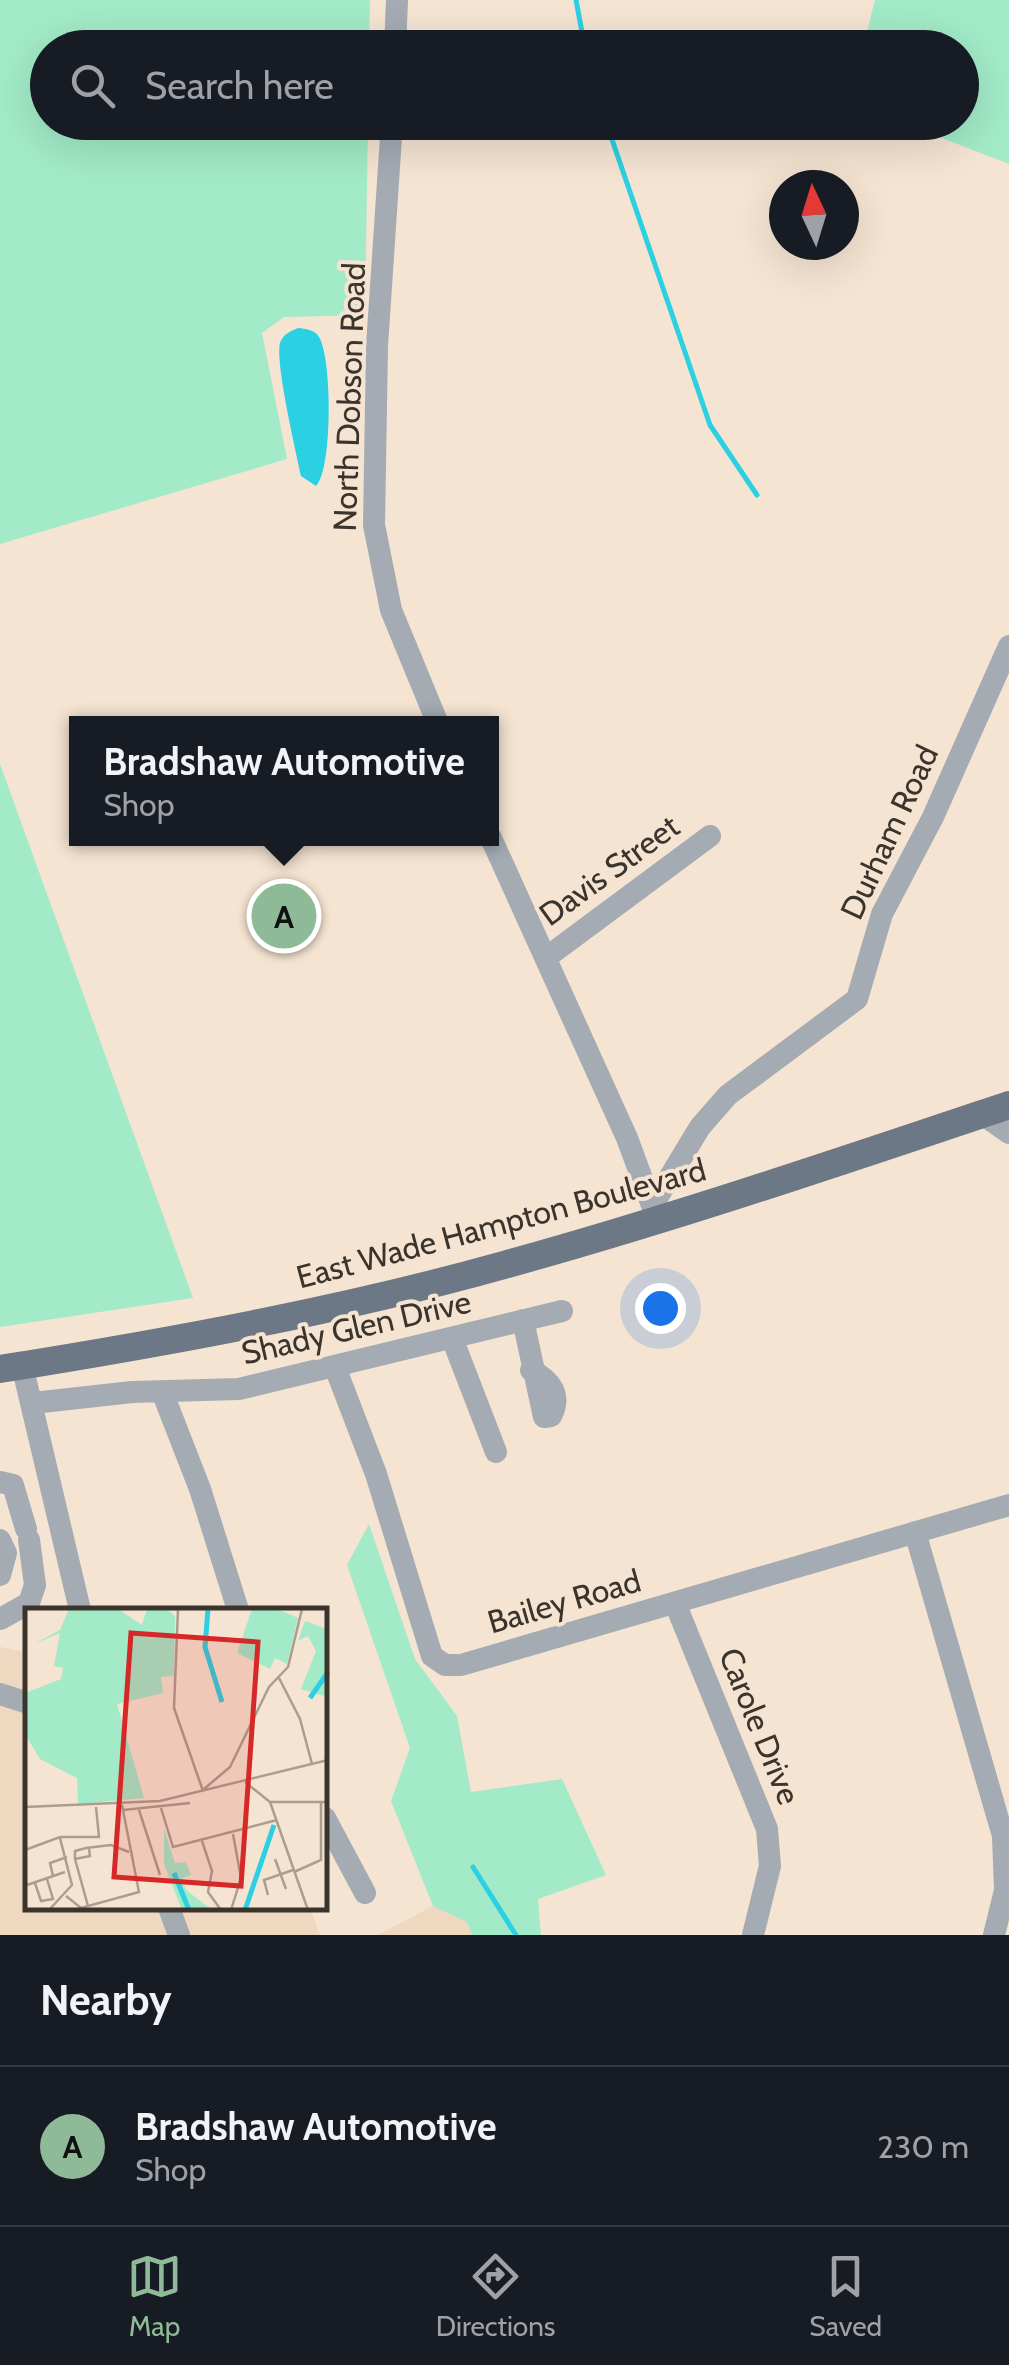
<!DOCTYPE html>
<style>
body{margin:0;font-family:Cabin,sans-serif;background:#20242c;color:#f1f3f6}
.compass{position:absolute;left:769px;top:170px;width:90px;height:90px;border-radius:50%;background:#171b24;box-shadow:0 10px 40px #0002;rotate:356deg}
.you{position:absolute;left:660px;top:1308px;width:35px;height:35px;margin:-25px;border:8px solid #fff;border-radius:50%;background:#1a73e8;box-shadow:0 0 0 15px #1a73e833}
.badge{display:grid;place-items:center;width:65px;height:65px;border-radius:50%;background:#8fba98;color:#111;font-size:32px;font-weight:700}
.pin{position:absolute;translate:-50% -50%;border:5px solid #fff;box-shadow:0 2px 10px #0006}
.popup{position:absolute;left:69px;top:716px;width:430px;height:130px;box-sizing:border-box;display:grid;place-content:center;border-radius:0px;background:#171b24;filter:drop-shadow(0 2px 8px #0005);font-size:32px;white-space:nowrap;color:#9ea1a6}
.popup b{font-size:38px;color:#f1f3f6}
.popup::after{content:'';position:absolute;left:50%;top:100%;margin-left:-20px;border:20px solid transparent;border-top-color:#171b24}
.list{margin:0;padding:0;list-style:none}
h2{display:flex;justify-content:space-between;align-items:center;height:130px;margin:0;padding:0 40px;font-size:42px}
h2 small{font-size:32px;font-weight:400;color:#9ea1a6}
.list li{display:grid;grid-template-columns:65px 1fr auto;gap:30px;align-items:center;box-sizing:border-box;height:160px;padding:0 40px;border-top:2px solid #363941}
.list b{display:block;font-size:38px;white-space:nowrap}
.list p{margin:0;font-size:32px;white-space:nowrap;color:#9ea1a6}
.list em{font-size:32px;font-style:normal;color:#9ea1a6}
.icon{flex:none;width:55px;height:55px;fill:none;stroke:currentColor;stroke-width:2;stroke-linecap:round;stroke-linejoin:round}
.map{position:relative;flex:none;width:1009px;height:1935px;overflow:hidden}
.search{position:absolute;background:#171b24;box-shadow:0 10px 40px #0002;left:30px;right:30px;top:30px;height:110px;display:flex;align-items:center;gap:25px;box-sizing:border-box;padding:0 35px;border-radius:55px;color:#9ea1a6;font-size:38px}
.sheet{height:290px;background:#171b24}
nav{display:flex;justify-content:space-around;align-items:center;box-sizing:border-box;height:140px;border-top:2px solid #363941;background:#171b24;font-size:28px;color:#9ea1a6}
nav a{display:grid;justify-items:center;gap:5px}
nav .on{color:#8fba98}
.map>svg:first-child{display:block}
.built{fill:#eed8c0}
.green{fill:#a2eac8}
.water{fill:#2bd1e2}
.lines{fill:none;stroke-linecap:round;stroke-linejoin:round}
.stream{stroke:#2bd1e2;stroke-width:5}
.minor{stroke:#a4abb3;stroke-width:22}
.major{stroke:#6c7886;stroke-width:28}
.labels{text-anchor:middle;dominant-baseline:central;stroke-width:8;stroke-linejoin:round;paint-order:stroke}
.street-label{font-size:32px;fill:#3a342d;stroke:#f5e4d2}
.inset-river{fill:none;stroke:#2bd1e2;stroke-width:5}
.inset-road{fill:none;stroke:#aa9e90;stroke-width:2.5}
.view{fill:#d62828;fill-opacity:0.15;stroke:#d62828;stroke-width:5}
.inset-edge{fill:none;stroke:#3a342d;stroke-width:5}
</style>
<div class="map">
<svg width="1009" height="1935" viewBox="0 0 1009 1935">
<rect width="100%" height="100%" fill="#f5e4d2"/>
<path class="built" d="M0 1647 27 1652 28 1908H310L320 1935H0Z
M433 1906 468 1922 472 1935H378Z"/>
<path class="green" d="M0 0H370L369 47 48 48V122L368 123 365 315 284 317 262 333 287 459 0 544Z
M875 0H1009V164L903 123 962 122V48L863 47Z
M0 764 193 1298 0 1327Z
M369 1524 415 1659 457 1716 471 1792 562 1779 606 1875 538 1899 541 1935H472L467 1922 433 1906 391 1801 410 1748 347 1565Z"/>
<path class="water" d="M298 328C306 329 314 329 319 337 332 357 333 470 316 486L301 476C296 451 275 363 280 343 283 334 291 331 298 328Z"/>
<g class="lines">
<path class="stream" d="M576 0 585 48
M606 122 710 425 757 495
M473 1867 516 1935"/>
<path class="minor" d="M395 48 397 0
M392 122 377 346 374 525 391 610 438 724
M491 838 627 1138 654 1211
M547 957 710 836
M982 1114 1009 1133
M654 1203 700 1127 728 1095 857 999 882 914 933 817 1009 646
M523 1320 544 1417 551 1416C562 1395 551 1380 531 1370
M452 1338 496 1452
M22 1365 80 1610
M335 1367 376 1474 432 1656 445 1665H461L1009 1505
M163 1394 200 1489 238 1610
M33 1403 132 1392 239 1389 562 1311
M0 1482 13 1485 26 1529
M915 1532 1003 1836 1005 1890 994 1935
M0 1540 6 1553 0 1575
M675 1603 767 1829 770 1866 753 1935
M0 1619 29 1603 35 1585 29 1540
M0 1694 28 1703
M325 1818 365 1893
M169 1908 179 1935"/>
<path class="major" d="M0 1369C169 1342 339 1311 504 1265 674 1218 842 1161 1009 1105"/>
</g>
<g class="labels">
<g class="street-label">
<text transform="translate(349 397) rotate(-88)">North Dobson Road</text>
<text transform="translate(889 832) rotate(-65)">Durham Road</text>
<text transform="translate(609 870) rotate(-36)">Davis Street</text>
<text transform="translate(501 1223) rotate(-15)">East Wade Hampton Boulevard</text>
<text transform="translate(356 1327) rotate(-13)">Shady Glen Drive</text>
<text transform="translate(564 1601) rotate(-16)">Bailey Road</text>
<text transform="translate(760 1726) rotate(68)">Carole Drive</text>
</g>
</g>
<g transform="translate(25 1608)">
<rect width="302" height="302" fill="#f5e4d2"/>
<path d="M44 1H93L117 17 122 1H142L150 8 149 68 136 69 138 85 92 96 119 190 53 196 52 170 15 151 0 126V85L36 71 38 60 29 58 35 25 9 36 35 22ZM227 1H252L273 10 262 56 250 50 245 61 212 45ZM280 13 302 21V89L276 81 291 43 283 28 273 33ZM139 220 150 255 161 254 166 267 157 270 161 282 187 302H157L139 256Z" fill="#a2eac8"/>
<path class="inset-river" d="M183 1 180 39 197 94M285 90 303 64M149 265 164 302M220 302 249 217"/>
<path class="inset-road" d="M153 1 149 100 178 183M254 70 275 111 287 156M220 174 245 194 283 302M179 181 205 159 244 79 263 59 277 1M245 194H303M0 199 135 193 303 152M136 200 148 239 252 212M98 202 165 195M114 202 135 267M177 233 187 263 183 284 196 302M0 242 35 229H74L71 199M50 251V243L61 240 86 237 104 244M250 251 261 281M269 264 296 252V195M28 268 25 255 42 249M10 275 16 293 28 291 22 271M2 277 40 264M243 287 239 272 268 262M41 288 56 300 114 284 97 197M63 298 50 251 65 248 64 241M24 302 47 277 35 230M206 302 216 270 208 226"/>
<path class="view" d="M106 25 233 34 216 278 89 269Z"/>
<rect width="302" height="302" class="inset-edge"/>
</g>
</svg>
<svg class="compass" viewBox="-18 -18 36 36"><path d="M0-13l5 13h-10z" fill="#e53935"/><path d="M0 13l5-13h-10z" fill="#9ea1a6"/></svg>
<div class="you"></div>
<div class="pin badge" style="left:284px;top:916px">A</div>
<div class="popup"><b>Bradshaw Automotive</b>Shop</div>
<div class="search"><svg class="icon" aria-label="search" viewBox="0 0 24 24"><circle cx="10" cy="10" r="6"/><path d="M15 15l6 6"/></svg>Search here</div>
</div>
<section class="sheet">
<h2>Nearby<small></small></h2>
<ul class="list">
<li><span class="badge">A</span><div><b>Bradshaw Automotive</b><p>Shop</p></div><em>230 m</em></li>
</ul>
</section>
<nav>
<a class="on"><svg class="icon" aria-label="map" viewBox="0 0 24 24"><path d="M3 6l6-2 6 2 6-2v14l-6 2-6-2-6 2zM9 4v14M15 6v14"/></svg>Map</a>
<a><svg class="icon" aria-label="directions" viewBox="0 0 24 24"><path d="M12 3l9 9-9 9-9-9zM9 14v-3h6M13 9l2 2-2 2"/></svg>Directions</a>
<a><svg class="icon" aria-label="saved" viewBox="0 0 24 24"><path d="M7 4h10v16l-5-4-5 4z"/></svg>Saved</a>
</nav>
